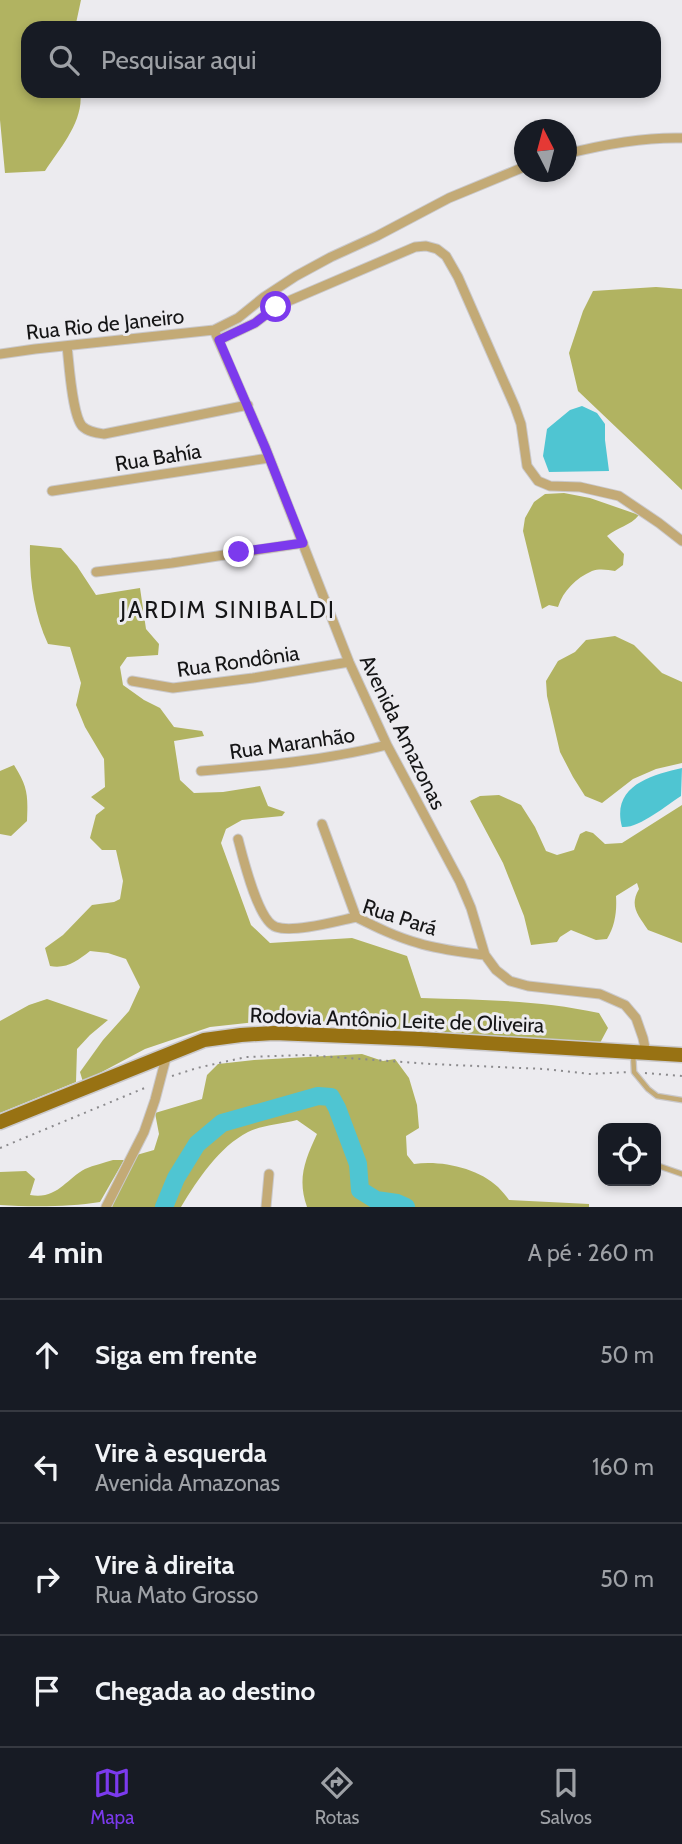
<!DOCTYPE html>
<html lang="pt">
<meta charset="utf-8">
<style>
body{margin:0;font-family:Cabin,sans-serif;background:#242831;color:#f1f3f6}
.controls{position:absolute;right:21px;bottom:21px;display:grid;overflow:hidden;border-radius:14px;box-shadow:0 4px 10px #0003}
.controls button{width:63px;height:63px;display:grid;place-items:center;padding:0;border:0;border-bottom:2px solid #363941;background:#171b24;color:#f1f3f6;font:35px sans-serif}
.compass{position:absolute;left:514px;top:119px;width:63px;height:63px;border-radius:50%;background:#171b24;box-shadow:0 4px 10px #0003;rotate:354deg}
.stop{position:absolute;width:21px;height:21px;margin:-16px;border:5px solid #7c3aed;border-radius:50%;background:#fff}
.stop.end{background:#7c3aed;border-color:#fff;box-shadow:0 2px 7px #0008}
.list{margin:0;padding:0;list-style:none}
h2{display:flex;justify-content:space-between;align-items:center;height:91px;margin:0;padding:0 28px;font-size:30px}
h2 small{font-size:23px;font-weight:400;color:#9ea1a6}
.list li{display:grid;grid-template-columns:46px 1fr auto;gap:21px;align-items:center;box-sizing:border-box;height:112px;padding:0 28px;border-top:2px solid #363941}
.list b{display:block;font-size:26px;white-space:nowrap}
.list p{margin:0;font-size:23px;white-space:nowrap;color:#9ea1a6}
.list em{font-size:23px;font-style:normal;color:#9ea1a6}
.icon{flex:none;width:38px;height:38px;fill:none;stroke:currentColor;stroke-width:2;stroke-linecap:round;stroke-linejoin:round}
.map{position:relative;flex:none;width:682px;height:1207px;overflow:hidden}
.search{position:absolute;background:#171b24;box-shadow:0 4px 10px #0003;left:21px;right:21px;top:21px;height:77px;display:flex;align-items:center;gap:18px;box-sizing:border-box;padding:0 24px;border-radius:21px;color:#9ea1a6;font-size:26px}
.sheet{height:539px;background:#171b24}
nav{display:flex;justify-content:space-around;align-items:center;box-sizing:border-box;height:98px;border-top:2px solid #363941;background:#171b24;font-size:19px;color:#9ea1a6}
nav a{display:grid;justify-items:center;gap:4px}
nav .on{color:#7c3aed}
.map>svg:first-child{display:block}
.forest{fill:#b1b361}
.water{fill:#4fc5d2}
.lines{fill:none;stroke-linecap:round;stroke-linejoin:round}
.river{stroke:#4fc5d2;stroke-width:18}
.lane-casing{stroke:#cac9cc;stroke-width:7}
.street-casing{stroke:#cac9cc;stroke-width:11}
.primary-casing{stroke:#cac9cc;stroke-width:17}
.path{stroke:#8b8a8d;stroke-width:2;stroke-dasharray:2 5;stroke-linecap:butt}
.lane{stroke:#c3aa76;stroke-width:4.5}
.street{stroke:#c3aa76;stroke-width:9}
.primary{stroke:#987213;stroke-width:14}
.route{stroke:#7c3aed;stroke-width:9}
.labels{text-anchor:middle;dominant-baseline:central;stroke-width:6;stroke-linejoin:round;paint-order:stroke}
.street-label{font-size:21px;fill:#151516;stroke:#ecebef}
.neighbourhood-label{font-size:23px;letter-spacing:2px;fill:#151516;stroke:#ecebef}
</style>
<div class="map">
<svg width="682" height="1207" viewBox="0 0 682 1207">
<rect width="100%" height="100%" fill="#ecebef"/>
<path class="forest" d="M0 0H81L75 28H28V91H80C85 120 60 148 45 171L5 173 0 120Z
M656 287 682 289V490L578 391 569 353 583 311 593 291Z
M564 493 590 498 639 515C630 526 618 527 607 536L624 554 623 565 615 571C608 570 600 568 592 571 576 578 563 591 558 607L549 605 542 609 523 531 525 518 534 502 545 494Z
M30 545 61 548 77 566 96 595 140 588 146 629 159 644 158 655 127 657 120 667 123 685 144 700 160 708 174 727 202 731 204 736 174 741 180 780 194 793 223 792 260 786 268 806 285 812 282 816 242 820 226 829 221 843 251 925 270 943 352 938 407 956 421 998C483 1000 539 1000 599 1013L608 1028 600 1043 273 1020 210 1027 145 1049 83 1082 80 1072 103 1040 129 1011 140 987 126 959 108 953 90 951C77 961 67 969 50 966L45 948 63 935 92 905 114 902 120 899 123 881 116 850H102L90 838 96 815 105 808 91 797 105 787 104 759 85 727 76 705 81 683 70 647 48 644C34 614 29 578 30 545Z
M615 636 634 645 662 673 682 682V763L656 769 633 779 602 803 585 796 573 777 560 752 547 696 546 681 558 661 575 652 586 640Z
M14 765C28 787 28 795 27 821L11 836 0 834V771Z
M499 795 521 805 535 827 546 851 557 855 574 850 580 834 586 831 593 833 605 844 622 843 682 805V943L648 930C638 915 629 906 639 889L637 883 616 896C617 911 615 926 607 939L596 940 571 930 560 937 557 942 531 945 524 916 503 863 470 801 480 796Z
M47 999 108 1020 90 1035 77 1049 76 1082 0 1113V1021L29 1005Z
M362 1054 383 1061 395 1059 409 1078 417 1105 419 1128 406 1136 407 1155 414 1164C441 1160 478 1168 498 1187 502 1191 506 1196 509 1200L589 1204V1207H307C297 1179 305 1160 317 1134L297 1120C282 1124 262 1125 248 1132 219 1147 198 1179 181 1207H112L133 1156 154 1150 159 1134 155 1113 202 1099 207 1075 218 1064 254 1060Z
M113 1160H124L100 1202C70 1207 31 1207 0 1205V1172L26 1171 35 1179 30 1195C57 1200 66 1179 85 1169 94 1165 104 1163 113 1160Z"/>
<path class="water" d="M582 406 597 413 605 424V440L609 471 549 472 543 456 547 429 570 410Z
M682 768 681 796C667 805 638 829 622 827 611 786 651 775 682 768Z"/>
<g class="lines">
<path class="river" d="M164 1207 176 1178 197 1144 222 1123 318 1096 331 1097 337 1108 358 1164 360 1190 376 1200 397 1203 406 1207"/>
<defs>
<path id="lane" d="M633 1053 634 1072 648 1089 657 1096 682 1100
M656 1165 682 1174"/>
<path id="street" d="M566 154C605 144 642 137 682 138
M214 330 265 447 349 662 387 745 460 882 471 908 485 955 496 970 510 981 528 986 600 994 625 1005 636 1018 643 1038 646 1053
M219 340 255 323 276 307 291 300 415 247 426 246 437 249 446 256 458 277 515 407 521 424 527 466 538 481 550 486 580 487 619 496 659 523 682 541
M67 346C69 363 72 414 82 426 88 432 97 433 104 434L248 405
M0 354 35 349 214 330 238 318 264 297 296 276 331 257 377 236 449 198 524 167
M52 491 269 458
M96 572 172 563 303 543
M132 681 173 688 253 678 349 662
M201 771C263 766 326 760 387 745
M322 824 356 917
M238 839C243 858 258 921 276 927 294 933 337 921 356 917 376 927 396 937 418 943 440 950 463 952 485 955
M106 1207 144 1132 155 1100 167 1054
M266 1207 269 1174"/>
<path id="primary" d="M0 1122 204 1040 241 1035 274 1033 420 1039 682 1055"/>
</defs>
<use href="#lane" class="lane-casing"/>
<use href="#street" class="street-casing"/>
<use href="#primary" class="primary-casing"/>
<path class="path" d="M645 1073 682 1076
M172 1076 197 1068 246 1057 305 1055 430 1064 544 1069 590 1074 629 1072
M0 1148 147 1087"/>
<use href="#lane" class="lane"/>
<use href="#street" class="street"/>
<use href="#primary" class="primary"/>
</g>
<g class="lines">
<path class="route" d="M239 552 303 543 265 447 219 340 255 323 276 307"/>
</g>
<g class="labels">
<g class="street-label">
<text transform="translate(105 324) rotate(-6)">Rua Rio de Janeiro</text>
<text transform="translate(158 457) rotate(-9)">Rua Bahía</text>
<text transform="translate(238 661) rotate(-8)">Rua Rondônia</text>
<text transform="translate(403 732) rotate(64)">Avenida Amazonas</text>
<text transform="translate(292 743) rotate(-8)">Rua Maranhão</text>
<text transform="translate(400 917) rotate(18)">Rua Pará</text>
<text transform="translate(397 1020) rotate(2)">Rodovia Antônio Leite de Oliveira</text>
</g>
<g class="neighbourhood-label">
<text x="228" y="610">JARDIM SINIBALDI</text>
</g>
</g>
</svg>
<div class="controls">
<button><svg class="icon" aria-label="locate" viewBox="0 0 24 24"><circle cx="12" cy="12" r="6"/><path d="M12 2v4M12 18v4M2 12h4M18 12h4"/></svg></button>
</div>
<svg class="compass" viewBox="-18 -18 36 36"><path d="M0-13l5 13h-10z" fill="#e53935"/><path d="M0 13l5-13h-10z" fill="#9ea1a6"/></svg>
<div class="stop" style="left:276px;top:307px"></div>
<div class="stop end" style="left:239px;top:552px"></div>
<div class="search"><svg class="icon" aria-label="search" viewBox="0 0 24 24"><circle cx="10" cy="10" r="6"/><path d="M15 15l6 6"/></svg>Pesquisar aqui</div>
</div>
<section class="sheet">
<h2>4 min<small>A pé · 260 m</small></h2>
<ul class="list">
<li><svg class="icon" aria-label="ahead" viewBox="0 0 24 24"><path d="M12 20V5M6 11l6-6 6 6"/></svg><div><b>Siga em frente</b></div><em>50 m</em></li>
<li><svg class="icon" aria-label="left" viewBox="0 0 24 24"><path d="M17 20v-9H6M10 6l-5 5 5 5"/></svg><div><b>Vire à esquerda</b><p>Avenida Amazonas</p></div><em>160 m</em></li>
<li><svg class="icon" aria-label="right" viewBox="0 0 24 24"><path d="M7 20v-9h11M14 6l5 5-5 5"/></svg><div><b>Vire à direita</b><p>Rua Mato Grosso</p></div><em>50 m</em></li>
<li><svg class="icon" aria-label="arrive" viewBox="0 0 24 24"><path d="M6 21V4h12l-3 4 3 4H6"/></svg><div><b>Chegada ao destino</b></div></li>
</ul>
</section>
<nav>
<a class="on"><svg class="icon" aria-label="map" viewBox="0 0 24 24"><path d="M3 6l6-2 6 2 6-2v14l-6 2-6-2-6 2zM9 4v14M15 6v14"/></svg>Mapa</a>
<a><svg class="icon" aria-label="directions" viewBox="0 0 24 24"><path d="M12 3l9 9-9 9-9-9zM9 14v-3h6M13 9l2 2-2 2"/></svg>Rotas</a>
<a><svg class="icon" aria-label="saved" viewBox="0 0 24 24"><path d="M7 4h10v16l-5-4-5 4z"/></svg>Salvos</a>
</nav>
